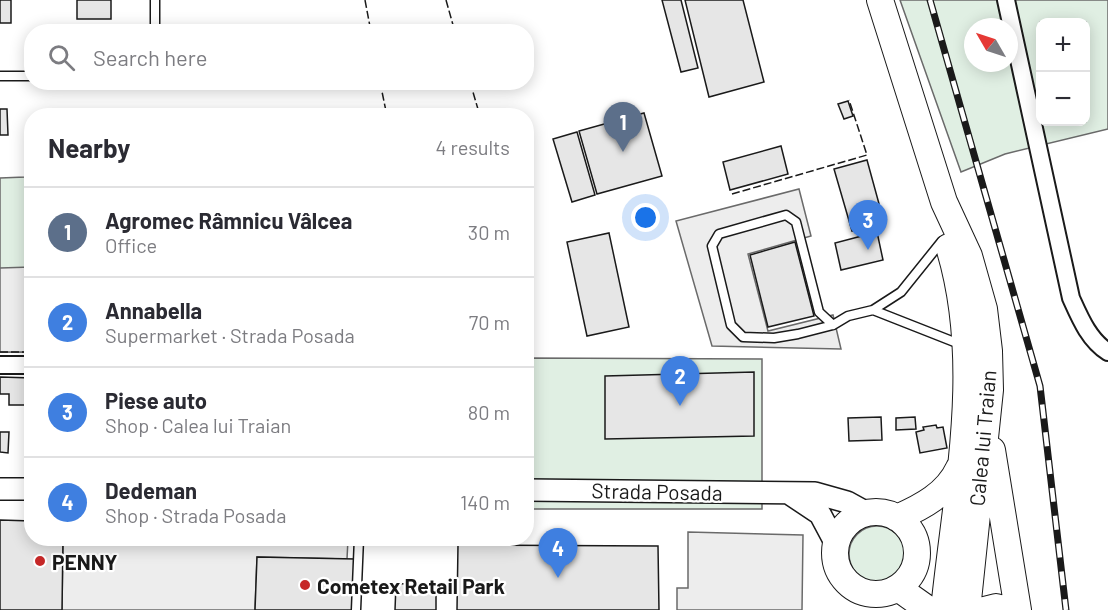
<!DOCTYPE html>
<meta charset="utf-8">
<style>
body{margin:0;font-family:Barlow,sans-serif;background:#f7f7f7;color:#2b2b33}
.controls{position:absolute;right:18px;top:18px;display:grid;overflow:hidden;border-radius:12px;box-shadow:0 3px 15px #0003}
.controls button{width:54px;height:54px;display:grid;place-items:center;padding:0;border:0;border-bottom:2px solid #e1e1e2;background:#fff;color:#2b2b33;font:30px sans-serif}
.compass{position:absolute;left:964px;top:18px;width:54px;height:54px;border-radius:50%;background:#fff;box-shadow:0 3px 15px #0003;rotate:309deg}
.you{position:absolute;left:646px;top:218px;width:21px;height:21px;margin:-15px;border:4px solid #fff;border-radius:50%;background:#1a73e8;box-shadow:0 0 0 9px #1a73e833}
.badge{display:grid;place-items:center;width:39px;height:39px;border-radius:50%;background:#b45309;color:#fff;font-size:20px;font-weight:700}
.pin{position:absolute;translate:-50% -50px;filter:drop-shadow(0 2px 3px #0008)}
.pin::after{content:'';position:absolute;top:32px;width:21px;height:18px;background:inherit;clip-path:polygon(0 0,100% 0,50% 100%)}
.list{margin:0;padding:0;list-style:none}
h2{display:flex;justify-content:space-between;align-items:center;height:78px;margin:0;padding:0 24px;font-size:26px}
h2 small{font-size:20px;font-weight:400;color:#7c7c81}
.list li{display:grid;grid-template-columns:39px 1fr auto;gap:18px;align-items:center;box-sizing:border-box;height:90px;padding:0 24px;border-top:2px solid #e1e1e2}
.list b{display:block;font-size:22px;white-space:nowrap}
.list p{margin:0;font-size:20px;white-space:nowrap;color:#7c7c81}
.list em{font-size:20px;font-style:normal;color:#7c7c81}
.icon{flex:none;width:33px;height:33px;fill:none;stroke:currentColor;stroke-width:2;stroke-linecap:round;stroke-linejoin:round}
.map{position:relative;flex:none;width:1108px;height:610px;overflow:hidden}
.search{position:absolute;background:#fff;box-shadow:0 3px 15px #0003;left:24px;top:24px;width:510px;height:66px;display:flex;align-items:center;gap:15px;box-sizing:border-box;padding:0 21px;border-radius:24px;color:#7c7c81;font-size:22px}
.panel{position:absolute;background:#fff;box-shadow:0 3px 15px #0003;left:24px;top:108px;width:510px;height:438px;border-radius:24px}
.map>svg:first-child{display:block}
.green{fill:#e0efe3;stroke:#6a6a6a;stroke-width:1.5;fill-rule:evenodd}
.parking{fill:#ededed;stroke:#6a6a6a;stroke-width:1.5}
.building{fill:#e6e6e6;stroke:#1a1a1a;stroke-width:1.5}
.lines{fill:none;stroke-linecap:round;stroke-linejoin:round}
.service-casing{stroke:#1a1a1a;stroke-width:11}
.minor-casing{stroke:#1a1a1a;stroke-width:20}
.tertiary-casing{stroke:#1a1a1a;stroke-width:24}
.primary-casing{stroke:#1a1a1a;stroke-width:28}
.service{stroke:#fff;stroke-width:8}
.minor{stroke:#fff;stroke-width:16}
.tertiary{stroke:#fff;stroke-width:21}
.primary{stroke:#fff;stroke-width:26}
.rail-casing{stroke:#1a1a1a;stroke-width:7}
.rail{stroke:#fff;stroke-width:4.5;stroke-dasharray:14;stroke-linecap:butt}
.fence{stroke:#1a1a1a;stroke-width:1.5;stroke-dasharray:8 3;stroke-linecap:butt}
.poi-dot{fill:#c62828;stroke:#fff;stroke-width:2}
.labels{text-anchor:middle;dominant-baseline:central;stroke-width:4.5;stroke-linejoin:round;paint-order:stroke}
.street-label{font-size:21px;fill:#1a1a1a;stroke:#fff}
.poi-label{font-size:21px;font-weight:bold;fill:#1a1a1a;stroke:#fff;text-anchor:start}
</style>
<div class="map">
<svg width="1108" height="610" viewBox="0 0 1108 610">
<rect width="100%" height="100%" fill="#fff"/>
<path class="green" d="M900 0H1108V129L1005 154 961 172ZM1040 22H1086V122H1040ZM973 27H1009V63H973Z
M26 135H31V352H0V178L25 177Z
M526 358 762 359V509H527Z
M849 554a28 28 0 1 1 56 0a28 28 0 1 1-56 0Z"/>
<path class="parking" d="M799 189 811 236 748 254 768 331 833 315 841 349 712 346 676 221Z
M31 267V352H0V268Z
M688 532 803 535 802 610H677V588H688Z
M63 539H348L347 559 257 557 255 610H62Z"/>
<path class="building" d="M0 0H11V23H0Z
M77 0H111V19H77Z
M662 0H681L698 68 681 72Z
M685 0H743L764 82 709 97Z
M196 25 254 27V32H196Z
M848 101 853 116 844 119 838 104Z
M0 109H7L8 135H0Z
M644 113 662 176 597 194 579 131Z
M577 132 595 195 572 202 553 139Z
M781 146 788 174 730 190 723 162Z
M867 160 884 222 852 231 834 169Z
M877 232 883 260 841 270 835 243Z
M609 233 629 327 587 336 567 242Z
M795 242 814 316 768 327 750 255Z
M754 372V436L605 439V376Z
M0 377 32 378V405H9V394H0Z
M881 417 882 440 849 441 848 418Z
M915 417 916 429 896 430V418Z
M936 425 937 428 943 427 947 448 920 453 916 432 924 430 923 427Z
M0 432H9L8 453 0 452Z
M0 520 32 521V538H63L62 610H0Z
M458 545 658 546 659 610H457Z
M257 557 355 559 353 610H255Z
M436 583V610H395L396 584Z"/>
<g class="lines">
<defs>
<path id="service" d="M155 32V0
M0 76H32
M873 310 962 345
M833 325 819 312 796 222 786 215 719 234 712 246 731 325 743 337 774 338 798 334 833 325 848 316 873 310 901 292 942 241
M356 610 359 538"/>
<path id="minor" d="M1006 0 1071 298C1080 318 1089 340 1108 352
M0 365H32"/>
<path id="tertiary" d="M0 489H32
M526 490 815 493 847 502 867 513
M790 494 820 514 836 544"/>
<path id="primary" d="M880 0 944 202 969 256 984 309 989 351 990 390 967 610
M992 450 1018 610
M835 553a41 41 0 1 1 82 0a41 41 0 1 1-82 0Z
M897 518C922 507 947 494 959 468
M898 588 929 610
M944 610C956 490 985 365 949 247
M984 610 996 607 1008 610"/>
</defs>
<use href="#service" class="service-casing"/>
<use href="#minor" class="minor-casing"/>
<use href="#tertiary" class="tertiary-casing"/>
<use href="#primary" class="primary-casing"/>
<use href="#service" class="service"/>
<use href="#minor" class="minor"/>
<use href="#tertiary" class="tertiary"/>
<use href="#primary" class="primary"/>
<defs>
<path id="rail" d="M930 0 1040 386 1066 610"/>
</defs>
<use href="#rail" class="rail-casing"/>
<use href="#rail" class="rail"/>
<path class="fence" d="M365 0 371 32
M446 0 455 32
M380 82 387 116
M470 82 480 116
M189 114 231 116
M732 194 867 155 849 100
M0 352H32"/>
</g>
<g class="poi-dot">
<circle cx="40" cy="561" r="6"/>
<circle cx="305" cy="585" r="6"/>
</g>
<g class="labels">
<g class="street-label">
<text transform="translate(982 438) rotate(-85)">Calea lui Traian</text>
<text transform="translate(657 491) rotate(1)">Strada Posada</text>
</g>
<g class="poi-label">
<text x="52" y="561">PENNY</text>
<text x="317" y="585">Cometex Retail Park</text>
</g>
</g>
</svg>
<div class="controls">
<button>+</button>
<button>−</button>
</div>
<svg class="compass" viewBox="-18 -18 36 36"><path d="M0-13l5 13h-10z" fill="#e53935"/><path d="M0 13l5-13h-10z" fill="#7c7c81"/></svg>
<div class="you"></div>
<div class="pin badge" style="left:623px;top:152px;background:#5c6f8a">1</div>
<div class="pin badge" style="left:680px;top:406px;background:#3f7fe0">2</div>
<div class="pin badge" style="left:868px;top:250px;background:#3f7fe0">3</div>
<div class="pin badge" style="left:558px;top:578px;background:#3f7fe0">4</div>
<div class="search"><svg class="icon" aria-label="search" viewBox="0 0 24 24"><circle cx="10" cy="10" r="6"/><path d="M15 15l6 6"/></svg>Search here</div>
<section class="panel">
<h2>Nearby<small>4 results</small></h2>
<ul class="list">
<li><span class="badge" style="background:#5c6f8a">1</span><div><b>Agromec Râmnicu Vâlcea</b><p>Office</p></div><em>30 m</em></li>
<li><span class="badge" style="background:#3f7fe0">2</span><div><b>Annabella</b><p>Supermarket · Strada Posada</p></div><em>70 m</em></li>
<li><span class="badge" style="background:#3f7fe0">3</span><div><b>Piese auto</b><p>Shop · Calea lui Traian</p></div><em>80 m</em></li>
<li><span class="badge" style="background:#3f7fe0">4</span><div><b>Dedeman</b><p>Shop · Strada Posada</p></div><em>140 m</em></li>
</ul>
</section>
</div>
